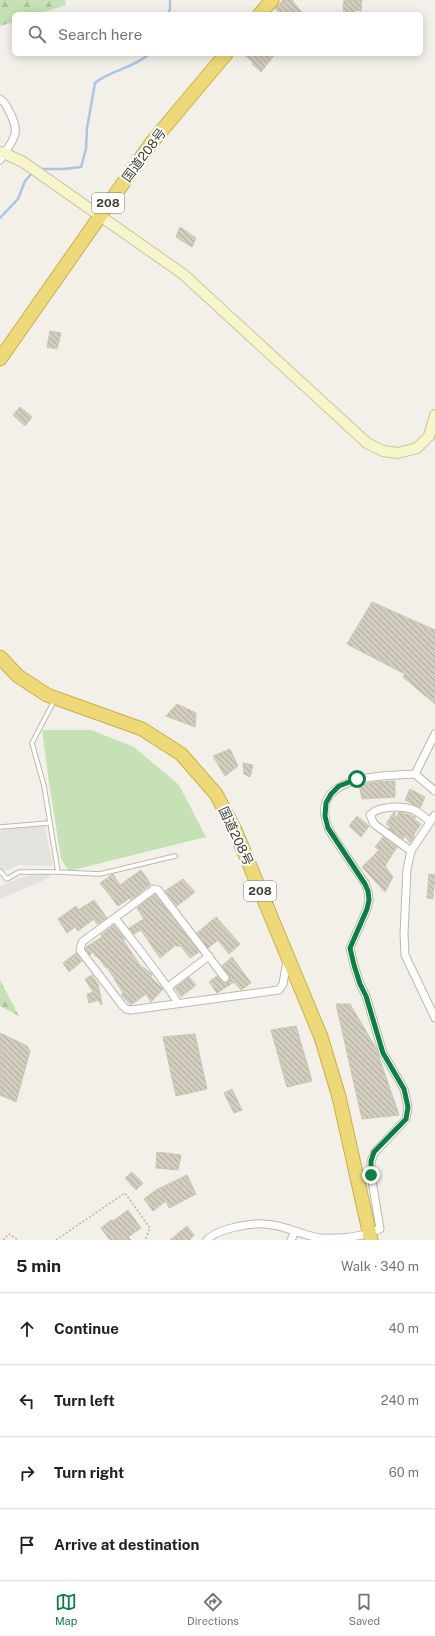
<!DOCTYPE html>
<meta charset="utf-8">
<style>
body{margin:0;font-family:"Public Sans","Noto Sans JP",sans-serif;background:#f6f6f6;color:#202124}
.stop{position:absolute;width:12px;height:12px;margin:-9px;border:3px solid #0b8043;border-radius:50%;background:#fff}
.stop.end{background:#0b8043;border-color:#fff;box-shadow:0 1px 4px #0008}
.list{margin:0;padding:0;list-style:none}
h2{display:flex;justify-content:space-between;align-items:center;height:52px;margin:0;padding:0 16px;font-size:17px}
h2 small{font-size:13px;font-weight:400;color:#757577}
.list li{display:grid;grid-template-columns:26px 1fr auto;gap:12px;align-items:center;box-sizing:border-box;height:72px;padding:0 16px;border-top:1px solid #e0e0e0}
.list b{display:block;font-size:15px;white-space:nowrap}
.list em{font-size:13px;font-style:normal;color:#757577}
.icon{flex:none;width:22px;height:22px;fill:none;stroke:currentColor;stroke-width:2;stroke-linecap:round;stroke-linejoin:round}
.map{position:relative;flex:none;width:435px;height:1240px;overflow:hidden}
.search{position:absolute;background:#fff;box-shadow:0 2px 10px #0003;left:12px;right:12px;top:12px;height:44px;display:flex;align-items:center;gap:10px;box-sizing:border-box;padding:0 14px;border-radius:6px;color:#757577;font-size:15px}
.sheet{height:340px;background:#fff}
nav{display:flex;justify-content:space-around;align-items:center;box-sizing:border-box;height:56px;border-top:1px solid #e0e0e0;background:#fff;font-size:11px;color:#757577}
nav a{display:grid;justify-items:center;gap:2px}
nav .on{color:#0b8043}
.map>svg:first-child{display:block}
.forest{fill:url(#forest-firs)}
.green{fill:#c6e1b5}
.parking{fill:#e3e2df}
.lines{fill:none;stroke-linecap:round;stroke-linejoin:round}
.stream{stroke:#abc5e7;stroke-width:2.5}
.building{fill:url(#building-back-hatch);stroke:#ccc6b2}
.lane-casing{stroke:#bcb9ab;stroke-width:5.5}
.street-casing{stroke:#bcb9ab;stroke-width:9}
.secondary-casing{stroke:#ccc79c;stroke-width:12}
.highway-casing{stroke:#cab049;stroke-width:15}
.path{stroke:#bcb69e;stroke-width:1.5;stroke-dasharray:2 2;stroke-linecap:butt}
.lane{stroke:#fff;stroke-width:3.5}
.street{stroke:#fff;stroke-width:7}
.secondary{stroke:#f8f5cb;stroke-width:10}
.highway{stroke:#edd978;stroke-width:13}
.route{stroke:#0b8043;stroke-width:5}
.labels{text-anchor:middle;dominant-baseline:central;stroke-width:4;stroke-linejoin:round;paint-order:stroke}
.shield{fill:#fff;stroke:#7c7a73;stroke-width:1}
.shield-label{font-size:12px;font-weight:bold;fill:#444137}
.street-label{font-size:13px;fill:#444137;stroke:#fff}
</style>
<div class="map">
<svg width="435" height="1240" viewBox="0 0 435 1240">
<defs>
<pattern id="forest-firs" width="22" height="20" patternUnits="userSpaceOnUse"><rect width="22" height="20" fill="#c6e1b5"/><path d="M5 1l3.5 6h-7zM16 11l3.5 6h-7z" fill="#abc29c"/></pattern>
<pattern id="building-back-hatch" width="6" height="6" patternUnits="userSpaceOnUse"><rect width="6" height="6" fill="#d2cdbe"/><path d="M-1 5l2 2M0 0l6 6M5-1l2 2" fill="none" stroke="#aca89b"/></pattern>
</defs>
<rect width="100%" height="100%" fill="#f2f0e8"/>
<path class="forest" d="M0 0H65L66 5 38 14H14V22L0 26Z
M0 980 19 1016 0 1006Z"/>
<path class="green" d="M91 730 134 747 179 785 206 837 69 871 61 859 49 782 42 730Z"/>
<path class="parking" d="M44 823 53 866 19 865 2 873 0 867V831Z
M46 872 51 877 0 899V887L19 878Z"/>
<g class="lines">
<path class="stream" d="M168 14 170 9V0
M39 169H64L81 167 86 149 87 128 95 83C111 70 134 68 149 54
M0 218 18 199 25 181 33 172"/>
</g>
<path class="building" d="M283 0H292L303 14H280L275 8Z
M344 0H362L361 11 355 10V14H344L343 7Z
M243 54H275L261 72 252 64 253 62Z
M180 227 196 238 192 247 176 237Z
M50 331 61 333 57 349 47 347Z
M20 407 32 417 25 426 13 415Z
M372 602 435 630V704L403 677 405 674 347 644Z
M177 704 196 713 195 727 166 716Z
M230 749 238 766 225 776 213 756Z
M243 763 253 765 250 777 244 774Z
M395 781V797L362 799 359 785 376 782Z
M410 789 425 797 420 808 405 800Z
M394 812H395V820L399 812 403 813 416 817 414 819 421 824 414 834V837L410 843 405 836 403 839 389 829 390 827 386 824Z
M357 816 369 826 361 837 349 826Z
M383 837 397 847 385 866 393 877 385 892 362 867 379 850 375 847Z
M141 870 151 884 131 900 130 898 118 906 100 883 113 874 120 885Z
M429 874 435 875 433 899 427 898Z
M183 879 195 892 177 906 165 891Z
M155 894 199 952 190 958 180 945 178 947 176 945 160 958 141 930 134 934 129 928 144 919 137 908Z
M94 900 107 918 97 924 94 919 78 931 75 927 67 933 58 919 76 906 78 910Z
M216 917 240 944 229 954 218 940 208 948 197 933Z
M114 925 125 939 123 940 142 968 143 967 152 974 151 977 163 989 151 1002 146 994 131 1005 121 995 123 993 107 967 106 968 97 956 96 957 93 952 90 955 85 949 86 947 102 937 101 935Z
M76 953 82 961 69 972 63 963Z
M232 957 251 983 241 990 234 982 217 993 209 982 217 976 223 982H228L230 977 222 966Z
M92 975 98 984 102 1004 101 1005 98 1000 89 1003 87 994 93 992 85 979Z
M189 977 196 985 181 997 175 988Z
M336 1004H350L376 1048 399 1115 362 1119Z
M296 1026 312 1081 287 1087 271 1030Z
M0 1033 27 1046 30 1051 16 1102 0 1095Z
M195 1034 207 1089 176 1096 163 1037Z
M232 1089 242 1110 234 1113 224 1093Z
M157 1152 181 1155 178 1170 156 1168Z
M132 1172 143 1183 136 1190 125 1178Z
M187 1175 196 1194 169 1208 166 1201 153 1211 144 1199 156 1190Z
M128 1210 141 1228 128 1237 131 1240H110L101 1228 111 1220 113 1221Z
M187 1226 194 1235 190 1240H170Z"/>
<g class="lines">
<defs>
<path id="lane" d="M54 701 32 743 44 786 58 872 100 874 175 856
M0 827 49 823
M0 871 7 879 19 872H58"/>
<path id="street" d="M0 99C5 102 7 106 9 111 22 135 13 139 0 160
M415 774 435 734
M435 815 411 851 407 869 404 934 405 955 435 1018
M411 851 374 824 370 815C379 805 403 806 414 810 420 813 425 817 430 822
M115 918C124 930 176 995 177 1003
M225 978 158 890 154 889 82 942 80 950 122 1005 126 1009 131 1010 279 990 283 984 286 966 291 964
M168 987 209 956
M207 1240C217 1229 249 1223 264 1224 283 1224 302 1236 321 1238 341 1239 362 1237 380 1229L371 1175V1161L375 1152 406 1119 408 1107 404 1089 383 1053 366 996 360 984 354 965 350 948 367 909 369 900 368 891 365 883C356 871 348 858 339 845 335 839 330 833 328 827 308 774 384 776 415 774L435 791
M291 1240 295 1231"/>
<path id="secondary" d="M0 152 4 153 23 162 183 274 367 443 383 451 398 453 417 448 429 436 435 415"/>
<path id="highway" d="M260 14 272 0
M0 359 152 142 226 54
M0 657 18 676 47 695 142 729 181 754 216 794 235 830 321 1037 339 1097 371 1240"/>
</defs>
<use href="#lane" class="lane-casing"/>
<use href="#street" class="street-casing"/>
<use href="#secondary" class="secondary-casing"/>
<use href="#highway" class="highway-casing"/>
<path class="path" d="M3 1240 9 1234 18 1240
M56 1240 125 1193 150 1228 145 1240"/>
<use href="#lane" class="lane"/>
<use href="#street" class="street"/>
<use href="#secondary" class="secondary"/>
<use href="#highway" class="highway"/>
</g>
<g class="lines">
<path class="route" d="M357 779 339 786 331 794 326 803 325 816 328 828 365 884 368 891 369 900 367 909 350 948 354 965 360 984 366 996 383 1053 404 1089 408 1107 406 1119 374 1152 371 1161V1175"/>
</g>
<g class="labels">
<g class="shield">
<rect x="92" y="193" width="32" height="20" rx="3"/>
<rect x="244" y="881" width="32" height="20" rx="3"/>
</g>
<g class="shield-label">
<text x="108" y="203">208</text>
<text x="260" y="891">208</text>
</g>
<g class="street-label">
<text transform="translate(144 155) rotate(-53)">国道208号</text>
<text transform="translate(236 836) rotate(65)">国道208号</text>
</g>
</g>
</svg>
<div class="stop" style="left:357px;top:779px"></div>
<div class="stop end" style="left:371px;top:1175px"></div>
<div class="search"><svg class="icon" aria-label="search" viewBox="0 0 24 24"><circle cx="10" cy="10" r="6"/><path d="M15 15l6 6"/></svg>Search here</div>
</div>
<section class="sheet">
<h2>5 min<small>Walk · 340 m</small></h2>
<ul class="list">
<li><svg class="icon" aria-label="ahead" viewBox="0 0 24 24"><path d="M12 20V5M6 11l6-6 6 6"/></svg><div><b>Continue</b></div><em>40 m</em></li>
<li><svg class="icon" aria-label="left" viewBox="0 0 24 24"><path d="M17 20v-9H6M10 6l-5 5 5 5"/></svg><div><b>Turn left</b></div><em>240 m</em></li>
<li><svg class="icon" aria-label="right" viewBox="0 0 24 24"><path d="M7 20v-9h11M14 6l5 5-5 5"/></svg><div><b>Turn right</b></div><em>60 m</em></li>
<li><svg class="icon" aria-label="arrive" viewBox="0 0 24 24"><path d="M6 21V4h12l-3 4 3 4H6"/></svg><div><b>Arrive at destination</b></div></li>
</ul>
</section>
<nav>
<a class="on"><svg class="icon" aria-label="map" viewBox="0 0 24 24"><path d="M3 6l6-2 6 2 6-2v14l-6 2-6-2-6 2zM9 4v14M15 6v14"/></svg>Map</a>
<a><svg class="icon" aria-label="directions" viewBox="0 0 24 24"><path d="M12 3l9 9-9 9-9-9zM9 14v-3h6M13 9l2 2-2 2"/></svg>Directions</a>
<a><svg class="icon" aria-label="saved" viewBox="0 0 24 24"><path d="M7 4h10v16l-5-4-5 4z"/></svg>Saved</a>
</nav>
